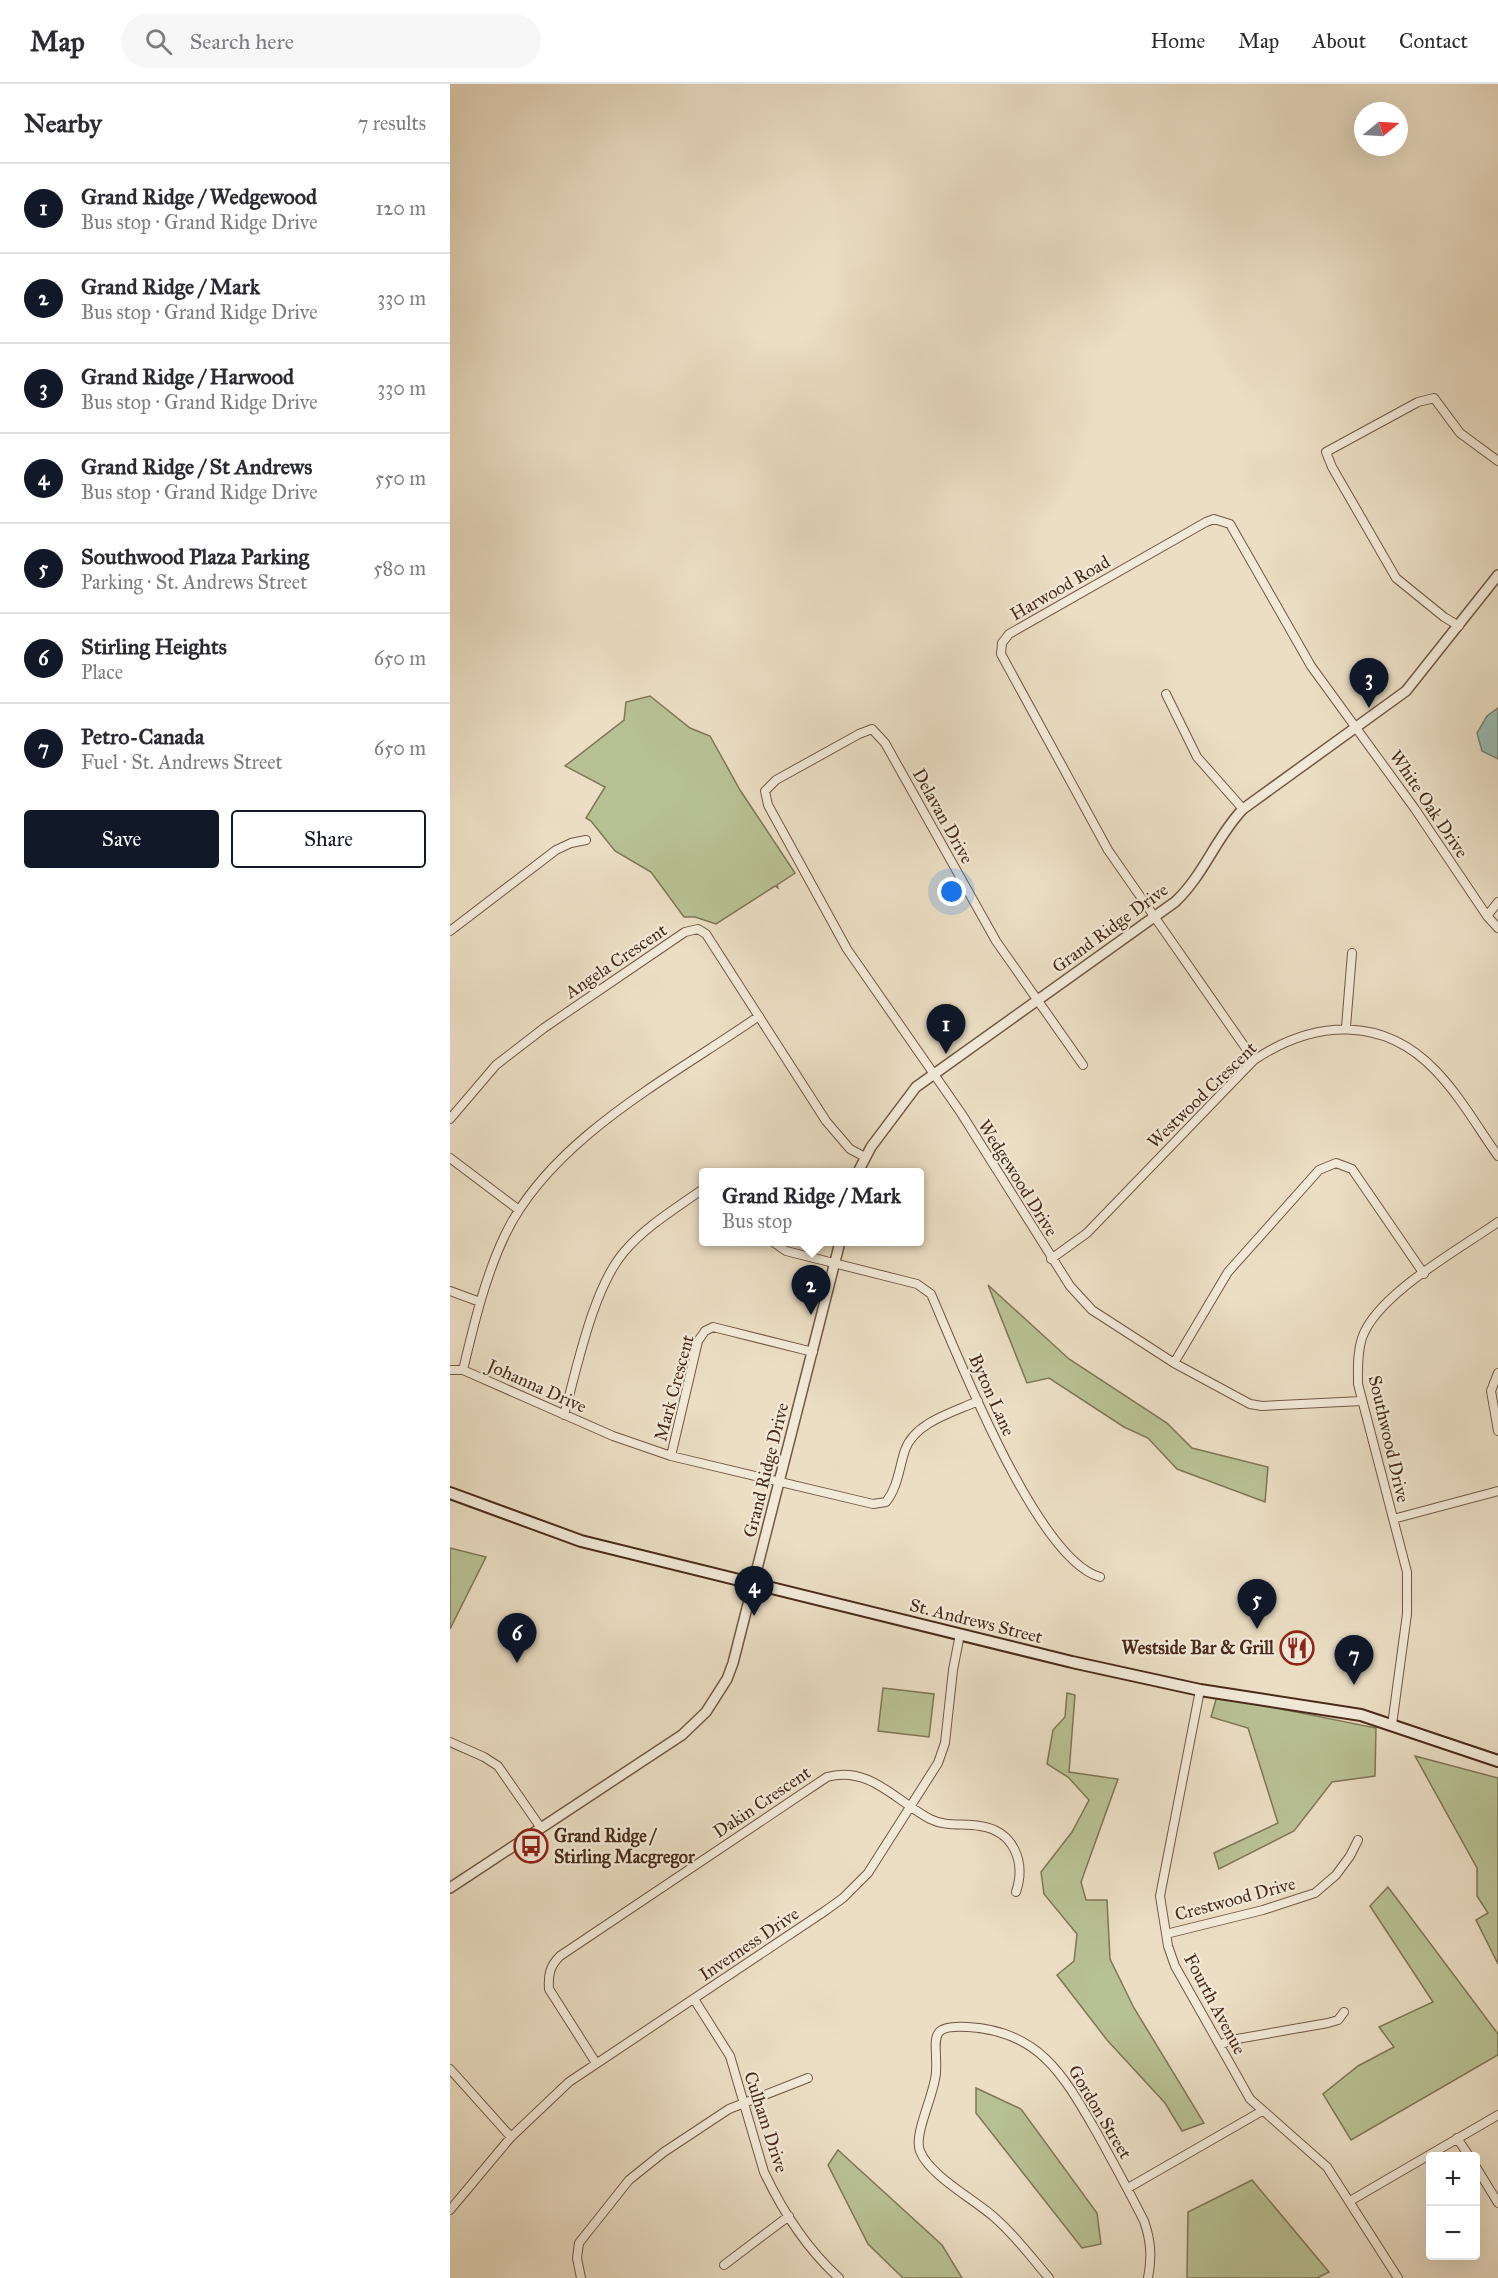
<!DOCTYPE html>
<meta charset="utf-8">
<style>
body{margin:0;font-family:"IM FELL Great Primer",serif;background:#f7f7f7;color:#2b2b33}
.controls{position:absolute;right:18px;bottom:18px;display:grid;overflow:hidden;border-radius:6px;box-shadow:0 6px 24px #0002}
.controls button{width:54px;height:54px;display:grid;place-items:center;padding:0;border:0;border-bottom:2px solid #e1e1e2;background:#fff;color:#2b2b33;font:30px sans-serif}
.compass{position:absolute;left:904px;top:18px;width:54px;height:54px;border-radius:50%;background:#fff;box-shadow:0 6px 24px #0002;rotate:72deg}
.you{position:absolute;left:502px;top:808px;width:21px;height:21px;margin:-15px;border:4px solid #fff;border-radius:50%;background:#1a73e8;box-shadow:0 0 0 9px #1a73e833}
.badge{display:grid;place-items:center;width:39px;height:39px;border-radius:50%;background:#111827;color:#fff;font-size:20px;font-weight:700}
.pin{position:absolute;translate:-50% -50px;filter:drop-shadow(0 2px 3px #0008)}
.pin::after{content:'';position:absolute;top:32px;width:21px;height:18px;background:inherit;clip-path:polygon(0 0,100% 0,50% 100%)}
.popup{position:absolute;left:249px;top:1084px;width:225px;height:78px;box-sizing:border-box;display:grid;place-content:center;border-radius:6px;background:#fff;filter:drop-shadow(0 2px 4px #0005);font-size:20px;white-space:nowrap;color:#7c7c81}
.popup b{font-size:22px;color:#2b2b33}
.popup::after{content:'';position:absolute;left:50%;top:100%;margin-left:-12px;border:12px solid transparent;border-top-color:#fff}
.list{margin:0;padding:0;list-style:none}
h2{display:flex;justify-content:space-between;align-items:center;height:78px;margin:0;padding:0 24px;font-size:26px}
h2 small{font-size:20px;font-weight:400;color:#7c7c81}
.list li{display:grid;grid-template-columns:39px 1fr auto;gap:18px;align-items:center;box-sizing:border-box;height:90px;padding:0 24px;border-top:2px solid #e1e1e2}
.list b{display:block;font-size:22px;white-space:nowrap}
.list p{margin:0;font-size:20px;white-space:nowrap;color:#7c7c81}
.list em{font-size:20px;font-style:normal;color:#7c7c81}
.actions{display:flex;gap:12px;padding:18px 24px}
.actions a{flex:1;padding:14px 0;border:2px solid #111827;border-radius:6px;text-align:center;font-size:21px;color:#111827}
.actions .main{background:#111827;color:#fff}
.icon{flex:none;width:33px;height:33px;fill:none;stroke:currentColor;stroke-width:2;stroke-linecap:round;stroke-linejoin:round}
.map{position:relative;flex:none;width:1048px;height:2194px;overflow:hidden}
header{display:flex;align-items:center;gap:36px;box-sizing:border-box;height:84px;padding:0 30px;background:#fff;border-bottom:2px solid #e1e1e2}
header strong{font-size:28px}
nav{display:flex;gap:33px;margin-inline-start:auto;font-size:21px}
.search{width:420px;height:54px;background:#f7f7f7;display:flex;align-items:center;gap:15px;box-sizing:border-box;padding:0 21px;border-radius:33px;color:#7c7c81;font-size:22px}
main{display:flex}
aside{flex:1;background:#fff}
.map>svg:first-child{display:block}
.green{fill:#b8c194;stroke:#807656;stroke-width:1.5}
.water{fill:#98bcb6;stroke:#788277;stroke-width:1.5}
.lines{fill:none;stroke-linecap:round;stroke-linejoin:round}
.minor-casing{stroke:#725743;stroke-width:10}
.tertiary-casing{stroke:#725743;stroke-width:12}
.secondary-casing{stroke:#492a18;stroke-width:14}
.minor{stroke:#f2ead9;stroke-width:8}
.tertiary{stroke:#f2ead9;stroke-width:9}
.secondary{stroke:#f2ead9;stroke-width:10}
.labels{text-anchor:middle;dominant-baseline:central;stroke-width:4.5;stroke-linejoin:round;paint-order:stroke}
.street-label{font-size:18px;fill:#492a18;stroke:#f2ead9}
.poi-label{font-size:18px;font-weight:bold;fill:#492a18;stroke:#f2ead9;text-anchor:end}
</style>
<header>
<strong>Map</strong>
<div class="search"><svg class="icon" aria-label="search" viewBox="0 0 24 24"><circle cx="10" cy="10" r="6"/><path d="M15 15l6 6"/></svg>Search here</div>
<nav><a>Home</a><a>Map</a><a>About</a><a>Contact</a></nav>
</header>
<main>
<aside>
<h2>Nearby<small>7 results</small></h2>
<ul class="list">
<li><span class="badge">1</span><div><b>Grand Ridge / Wedgewood</b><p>Bus stop · Grand Ridge Drive</p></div><em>120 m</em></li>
<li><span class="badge">2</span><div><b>Grand Ridge / Mark</b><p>Bus stop · Grand Ridge Drive</p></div><em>330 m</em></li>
<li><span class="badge">3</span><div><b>Grand Ridge / Harwood</b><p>Bus stop · Grand Ridge Drive</p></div><em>330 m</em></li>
<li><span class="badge">4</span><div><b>Grand Ridge / St Andrews</b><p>Bus stop · Grand Ridge Drive</p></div><em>550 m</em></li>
<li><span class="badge">5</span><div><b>Southwood Plaza Parking</b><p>Parking · St. Andrews Street</p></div><em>580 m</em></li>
<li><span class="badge">6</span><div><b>Stirling Heights</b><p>Place</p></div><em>650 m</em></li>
<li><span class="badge">7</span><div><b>Petro-Canada</b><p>Fuel · St. Andrews Street</p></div><em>650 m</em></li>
</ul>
<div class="actions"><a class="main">Save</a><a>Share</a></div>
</aside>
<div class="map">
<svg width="1048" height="2194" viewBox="0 0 1048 2194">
<rect width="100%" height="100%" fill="#ebdec4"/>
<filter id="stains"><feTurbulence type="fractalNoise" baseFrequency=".00333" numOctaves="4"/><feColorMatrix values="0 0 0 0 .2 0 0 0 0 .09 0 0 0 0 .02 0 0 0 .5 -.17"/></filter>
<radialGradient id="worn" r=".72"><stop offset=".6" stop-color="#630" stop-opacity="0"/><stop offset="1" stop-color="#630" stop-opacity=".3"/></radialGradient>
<path class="green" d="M200 612 240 644 260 652 290 706 345 789 327 801 328 804 325 802 266 840 245 833H234L201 788 165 767 141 737 136 734 155 703 115 682 174 636 176 618Z
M538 1201 619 1275 717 1339 742 1364 818 1383 815 1418 727 1385 698 1354 674 1343 599 1294 577 1299Z
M0 1464 36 1473 0 1545Z
M433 1604 484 1610 479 1653 428 1647Z
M617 1609 625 1611 619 1688 668 1695 631 1798 636 1816H657L660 1875 684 1924 754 2039 732 2047 715 2019 657 1956 607 1891 624 1877 627 1850 594 1810 591 1788 622 1748 639 1716 618 1693 597 1680 603 1646 615 1633Z
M767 1612 926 1644 925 1692 882 1698 844 1747 769 1785 764 1769 828 1739 798 1644 761 1633Z
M965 1672 1048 1694V1880L1026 1836 1038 1829 1027 1812V1784Z
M938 1803 1048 1950V1971L901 2056 873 2010 908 1982 944 1963 929 1943 983 1918 920 1822Z
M526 2004 571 2025 647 2129 651 2160 632 2164 526 2029Z
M388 2066 492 2161 512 2194H453L418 2160 378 2081Z
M802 2096 879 2188 867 2194H737L738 2128Z"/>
<path class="water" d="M1048 624V675L1032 667 1027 649 1037 632Z"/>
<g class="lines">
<defs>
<path id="minor" d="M1009 542 994 533 946 494 882 383 876 368 968 318 984 314 1010 349 1048 377
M716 610 747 673 793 725
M1037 832 1048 818
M0 847 106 766 121 759 136 756
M896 943 902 869
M804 976 658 766 551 570 552 559 559 550 756 438 764 435 780 440 861 582 965 725 1037 832 1048 844
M633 981 546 857 435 659 422 645 409 650 326 696 315 707 318 721 397 865 511 1029 620 1202 642 1226 724 1279 800 1320 812 1322 912 1317
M0 1035 46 981 94 944 235 848 248 845 256 850 376 1037 400 1065 415 1073
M0 1074 69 1126
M323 1158 336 1167 467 1200 481 1210C508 1272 587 1476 650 1493
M601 1175 637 1149 804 976C864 936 933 931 986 987 1010 1012 1028 1044 1048 1072
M0 1207 30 1218
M724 1279 778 1188 869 1086 886 1079 902 1085 974 1190
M0 1286H13L163 1352 221 1372 423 1420 436 1418C448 1403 449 1384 455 1366 465 1338 504 1328 528 1317
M13 1286C24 1240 35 1193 55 1151 102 1053 223 992 309 932
M1048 1289 1041 1307 1048 1347
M114 1331C127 1284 143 1204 174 1168 196 1142 225 1125 253 1105
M221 1372 248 1257 255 1247 263 1243 363 1268
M943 1435 1048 1407
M750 1606 710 1812 718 1862 725 1882 800 2015 877 2083 948 2194
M942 1641 957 1530V1488L908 1300C908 1285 907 1269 912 1254 927 1210 1010 1165 1048 1138
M0 1658 34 1673 48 1682 91 1744
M716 1850 813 1826 865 1809 886 1791 900 1772 908 1756
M244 1915 280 1972 314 2088C332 2126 357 2165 389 2194
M770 1961 781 1956 878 1939 888 1936 894 1928
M146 1979 99 1905C98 1890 100 1882 110 1872L377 1693C419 1681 446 1717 480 1735 496 1743 513 1739 530 1742 564 1747 576 1778 566 1808
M0 1985 61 2053
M1007 2054 1019 2072
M1026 2083 1048 2119
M678 2104 812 2027
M900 2117 1048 2031
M0 2126 61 2053 119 1998 375 1827 393 1814 418 1789 488 1679 495 1659 503 1586 510 1550
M274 2181 339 2132
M131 2194 127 2174 129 2159 179 2096 214 2068 279 2025 358 1994
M599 2194C581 2173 565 2151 544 2133 525 2116 479 2091 470 2067 463 2050 485 2010 486 1988 488 1957 475 1940 518 1943 590 1947 614 1992 647 2049 663 2078 679 2107 694 2137 701 2157 702 2173 698 2194"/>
<path id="tertiary" d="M408 1088 421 1063 466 1003 725 818C754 791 766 753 793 725L956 607 1048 491
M0 1804 232 1651 256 1628 277 1595 283 1579 390 1158"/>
<path id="secondary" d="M0 1409 131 1457 622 1578 750 1606 911 1631 1048 1677"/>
</defs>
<use href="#minor" class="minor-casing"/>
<use href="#tertiary" class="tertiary-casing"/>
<use href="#secondary" class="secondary-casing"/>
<use href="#minor" class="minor"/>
<use href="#tertiary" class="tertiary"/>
<use href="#secondary" class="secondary"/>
</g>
<defs>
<symbol id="restaurant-ring" viewBox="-11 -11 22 22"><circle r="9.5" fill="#f2ead9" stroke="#8f2418" stroke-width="1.5"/><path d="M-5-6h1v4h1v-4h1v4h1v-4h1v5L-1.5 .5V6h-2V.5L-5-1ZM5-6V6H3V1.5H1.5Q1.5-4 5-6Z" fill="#8f2418"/></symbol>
<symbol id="bus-ring" viewBox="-11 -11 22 22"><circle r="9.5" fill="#f2ead9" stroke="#8f2418" stroke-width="1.5"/><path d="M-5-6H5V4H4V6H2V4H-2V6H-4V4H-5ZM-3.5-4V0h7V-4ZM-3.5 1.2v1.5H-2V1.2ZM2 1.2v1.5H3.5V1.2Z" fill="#8f2418"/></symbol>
</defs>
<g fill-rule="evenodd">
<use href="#restaurant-ring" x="828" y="1545" width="38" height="38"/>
<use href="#bus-ring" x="62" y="1743" width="38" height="38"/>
</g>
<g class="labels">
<g class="street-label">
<text transform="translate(610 504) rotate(-30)">Harwood Road</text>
<text transform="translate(979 720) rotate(56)">White Oak Drive</text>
<text transform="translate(493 732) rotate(61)">Delavan Drive</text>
<text transform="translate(660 844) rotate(-36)">Grand Ridge Drive</text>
<text transform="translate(166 877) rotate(-34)">Angela Crescent</text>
<text transform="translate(752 1011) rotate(-44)">Westwood Crescent</text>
<text transform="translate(568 1094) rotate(58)">Wedgewood Drive</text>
<text transform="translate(87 1302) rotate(24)">Johanna Drive</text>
<text transform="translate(224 1304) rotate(-75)">Mark Crescent</text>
<text transform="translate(542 1311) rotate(66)">Byton Lane</text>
<text transform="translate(939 1355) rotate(77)">Southwood Drive</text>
<text transform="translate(316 1386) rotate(-76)">Grand Ridge Drive</text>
<text transform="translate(526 1537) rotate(14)">St. Andrews Street</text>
<text transform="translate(312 1718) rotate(-34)">Dakin Crescent</text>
<text transform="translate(785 1815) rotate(-15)">Crestwood Drive</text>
<text transform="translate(299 1860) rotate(-34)">Inverness Drive</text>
<text transform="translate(765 1920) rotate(62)">Fourth Avenue</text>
<text transform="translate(650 2028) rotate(59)">Gordon Street</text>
<text transform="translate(316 2038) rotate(72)">Culham Drive</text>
</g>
<g class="poi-label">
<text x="824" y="1564">Westside Bar &amp; Grill</text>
<text x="104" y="1752" text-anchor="start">Grand Ridge /<tspan x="104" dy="21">Stirling Macgregor</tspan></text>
</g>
</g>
<rect width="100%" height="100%" filter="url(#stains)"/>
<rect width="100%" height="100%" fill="url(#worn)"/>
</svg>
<div class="controls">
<button>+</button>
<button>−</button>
</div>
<svg class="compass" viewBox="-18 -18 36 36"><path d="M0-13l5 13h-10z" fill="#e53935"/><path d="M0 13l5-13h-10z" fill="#7c7c81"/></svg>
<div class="you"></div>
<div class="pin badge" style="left:496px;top:970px">1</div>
<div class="pin badge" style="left:361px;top:1231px">2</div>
<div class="popup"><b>Grand Ridge / Mark</b>Bus stop</div>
<div class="pin badge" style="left:919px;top:624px">3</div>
<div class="pin badge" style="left:304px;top:1532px">4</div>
<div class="pin badge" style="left:807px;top:1545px">5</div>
<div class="pin badge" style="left:67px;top:1579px">6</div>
<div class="pin badge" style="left:904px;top:1601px">7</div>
</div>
</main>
